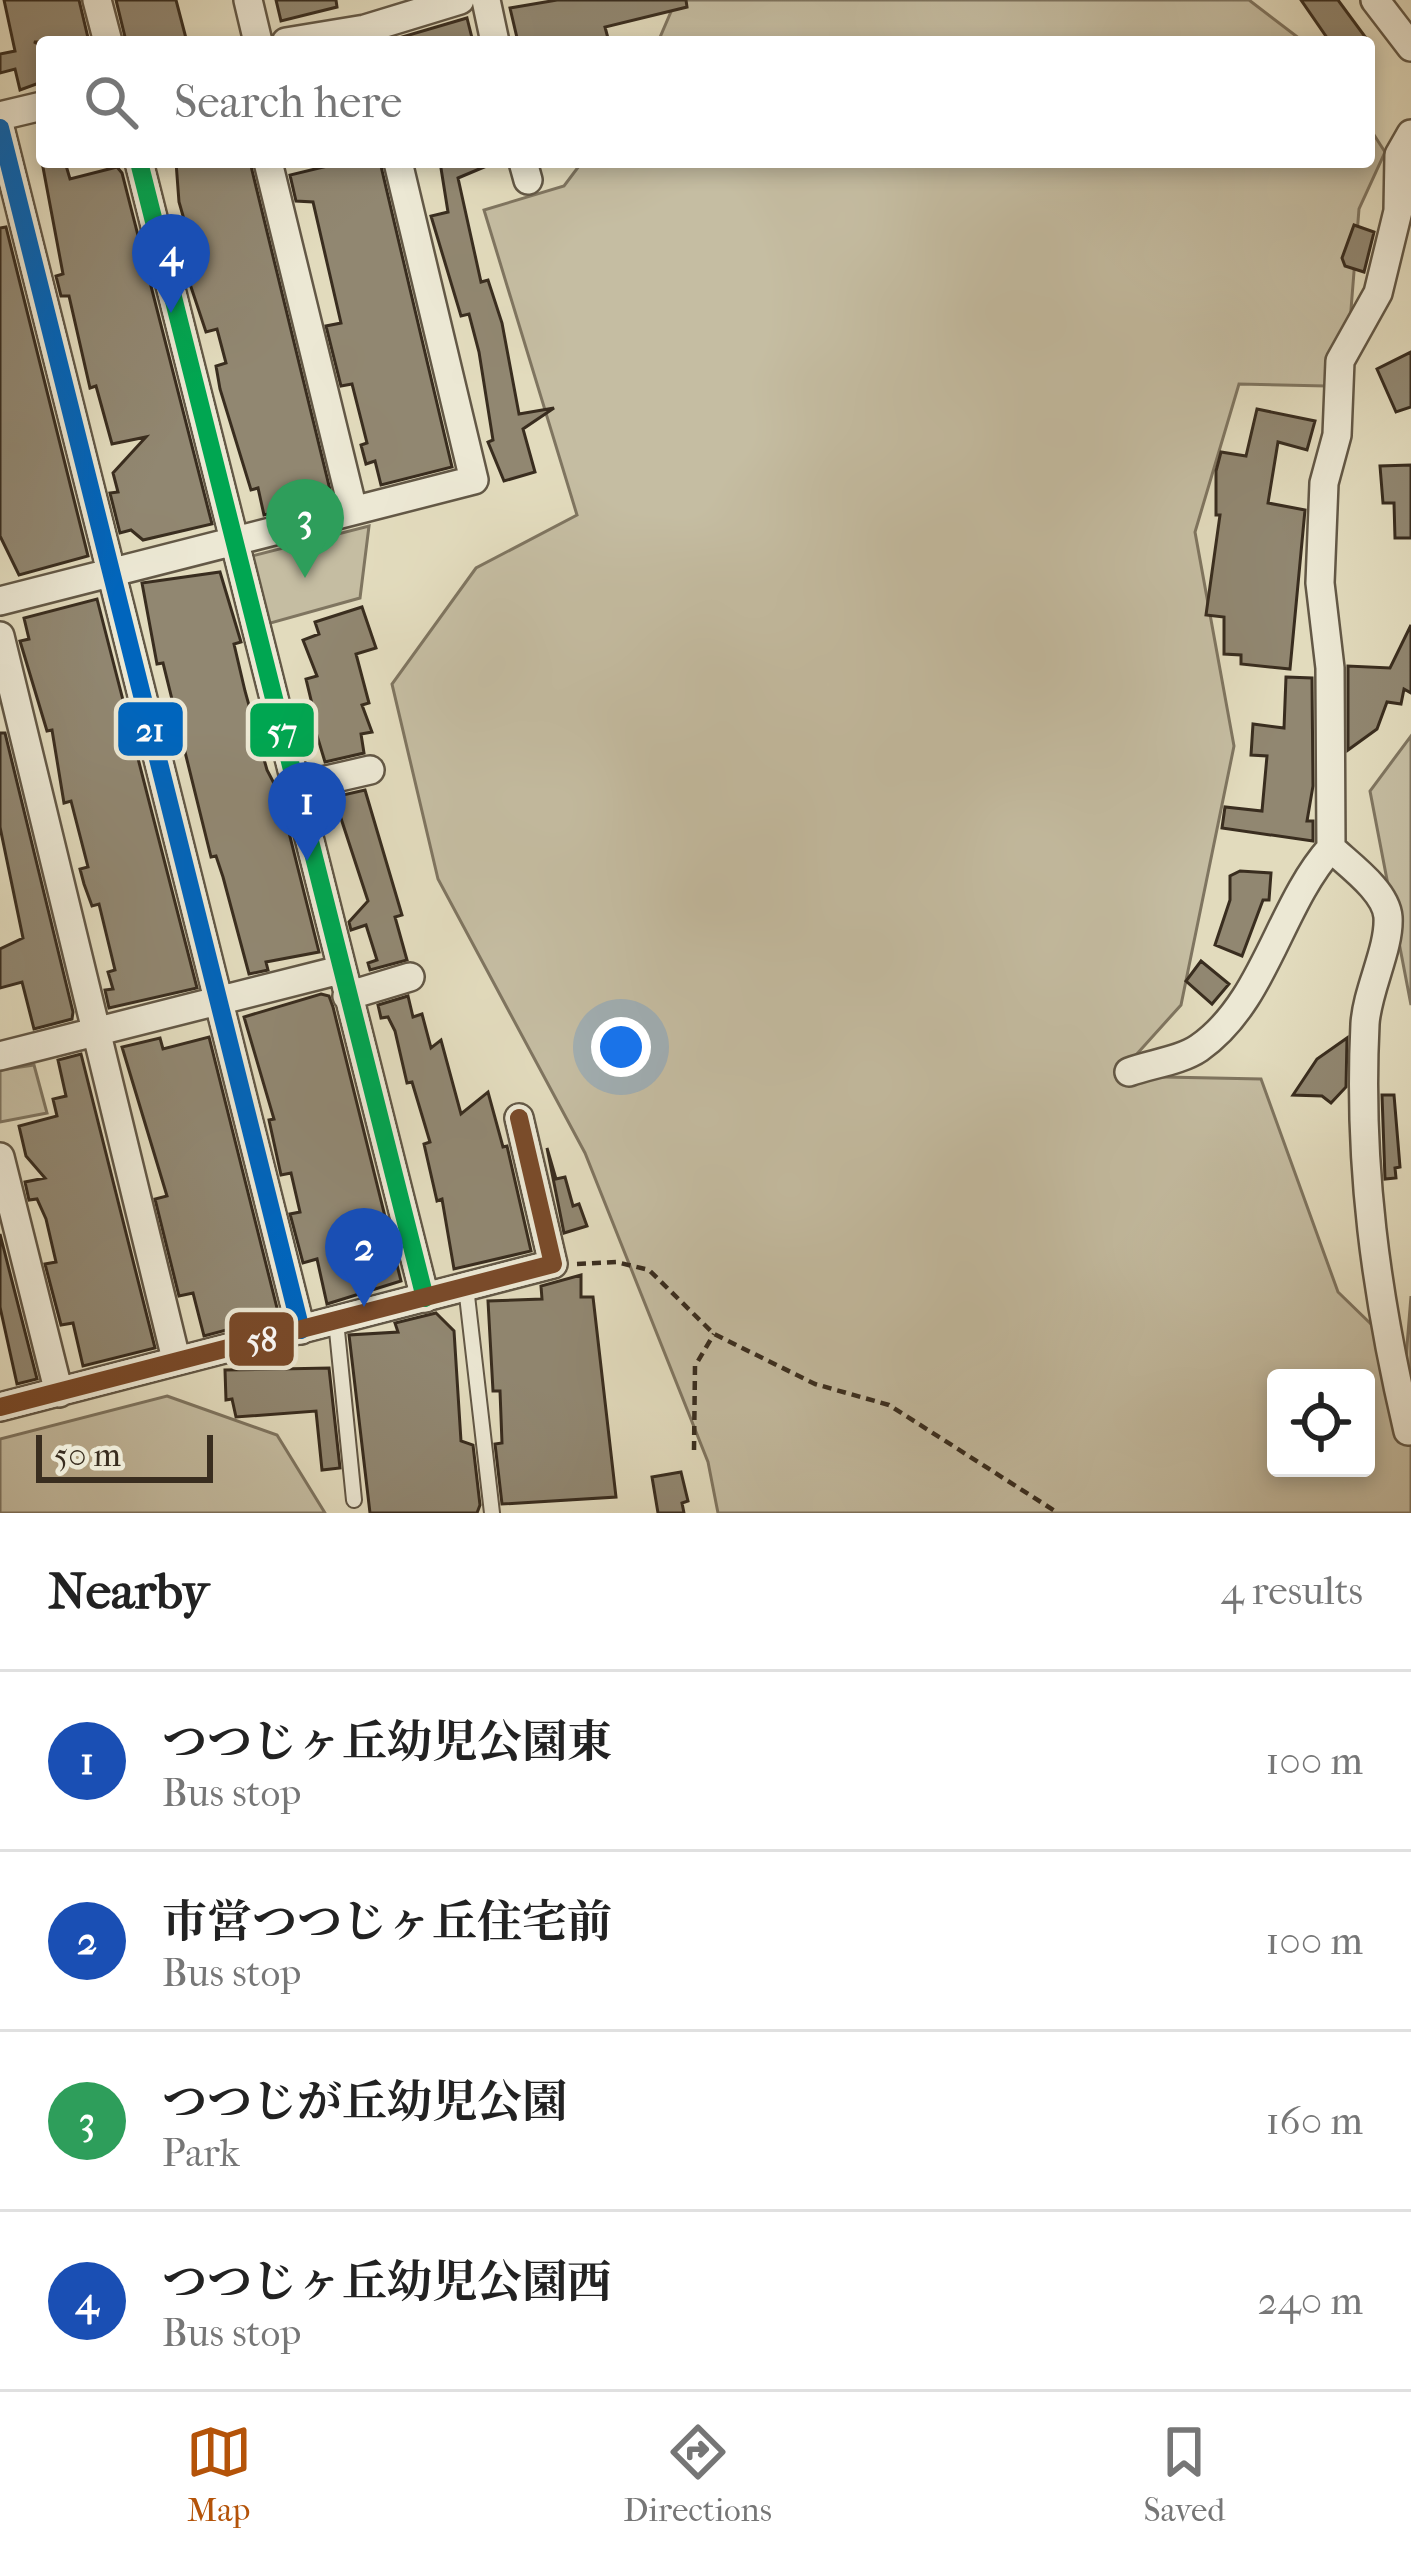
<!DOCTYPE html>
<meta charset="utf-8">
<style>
body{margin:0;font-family:"IM FELL French Canon","Noto Serif JP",serif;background:#f2f2f2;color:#222}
.controls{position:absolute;right:36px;bottom:36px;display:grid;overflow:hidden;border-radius:12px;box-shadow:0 6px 18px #0003}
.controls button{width:108px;height:108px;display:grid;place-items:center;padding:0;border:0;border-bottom:3px solid #e0e0e0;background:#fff;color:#222;font:60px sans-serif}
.scale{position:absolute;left:36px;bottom:30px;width:177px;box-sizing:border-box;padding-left:12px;border:6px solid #392d1f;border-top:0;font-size:33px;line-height:42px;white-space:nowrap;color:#392d1f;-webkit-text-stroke:9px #ece8d4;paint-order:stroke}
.you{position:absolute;left:621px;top:1047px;width:42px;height:42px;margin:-30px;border:9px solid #fff;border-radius:50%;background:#1a73e8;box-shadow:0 0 0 18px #1a73e833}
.badge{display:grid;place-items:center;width:78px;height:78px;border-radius:50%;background:#b45309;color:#fff;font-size:39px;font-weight:700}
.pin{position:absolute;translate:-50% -99px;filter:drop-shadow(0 3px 6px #0008)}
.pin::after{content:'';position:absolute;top:63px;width:42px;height:36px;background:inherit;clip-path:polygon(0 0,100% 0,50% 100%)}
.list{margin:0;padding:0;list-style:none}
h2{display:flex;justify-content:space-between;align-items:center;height:156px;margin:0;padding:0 48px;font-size:51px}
h2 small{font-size:39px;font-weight:400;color:#767676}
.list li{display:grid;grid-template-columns:78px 1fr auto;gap:36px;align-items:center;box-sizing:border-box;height:180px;padding:0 48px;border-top:3px solid #e0e0e0}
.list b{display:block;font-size:45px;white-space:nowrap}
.list p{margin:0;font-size:39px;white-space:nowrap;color:#767676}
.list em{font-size:39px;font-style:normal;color:#767676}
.icon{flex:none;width:66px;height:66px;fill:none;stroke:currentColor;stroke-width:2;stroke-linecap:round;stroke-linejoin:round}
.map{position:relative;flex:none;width:1411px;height:1513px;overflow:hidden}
.search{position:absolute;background:#fff;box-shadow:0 6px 18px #0003;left:36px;right:36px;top:36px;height:132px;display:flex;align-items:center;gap:30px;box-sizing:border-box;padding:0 42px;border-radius:12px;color:#767676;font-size:45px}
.sheet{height:876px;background:#fff}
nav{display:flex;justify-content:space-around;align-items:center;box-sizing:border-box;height:168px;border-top:3px solid #e0e0e0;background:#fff;font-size:33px;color:#767676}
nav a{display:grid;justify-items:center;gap:6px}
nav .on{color:#b45309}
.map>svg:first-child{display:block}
.green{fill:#c5bda2;stroke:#7f7560;stroke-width:3;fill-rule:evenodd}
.building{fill:#918771;stroke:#392d1f;stroke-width:3}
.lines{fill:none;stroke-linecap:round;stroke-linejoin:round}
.service-casing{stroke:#635846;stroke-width:18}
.minor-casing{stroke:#635846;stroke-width:32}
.path{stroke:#392d1f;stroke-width:4.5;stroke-dasharray:9 6;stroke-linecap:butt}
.service{stroke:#ece8d4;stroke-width:14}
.minor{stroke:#ece8d4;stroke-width:27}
.bus-1-casing{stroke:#ece8d4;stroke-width:27}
.bus-2-casing{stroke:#ece8d4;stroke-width:27}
.bus-3-casing{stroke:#ece8d4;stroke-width:27}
.bus-1{stroke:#00a651;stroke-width:18}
.bus-2{stroke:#0065bd;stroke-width:18}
.bus-3{stroke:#7a4b2a;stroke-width:18}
.line-badge{stroke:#ece8d4;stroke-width:4.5}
.badge-label{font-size:33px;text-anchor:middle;font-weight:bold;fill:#fff}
</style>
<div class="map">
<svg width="1411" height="1513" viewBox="0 0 1411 1513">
<rect width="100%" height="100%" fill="#e2dbbd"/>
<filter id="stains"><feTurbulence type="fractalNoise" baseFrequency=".00167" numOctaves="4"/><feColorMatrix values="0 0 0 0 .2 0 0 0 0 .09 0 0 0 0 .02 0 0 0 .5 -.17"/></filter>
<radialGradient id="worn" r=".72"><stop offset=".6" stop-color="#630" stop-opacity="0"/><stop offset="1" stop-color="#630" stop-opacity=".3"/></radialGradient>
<path class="green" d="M676 0H1249L1304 42H658Z
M1369 127 1385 152 1359 209 1350 322 1326 386 1239 384 1195 532 1234 746 1181 1005 1117 1076 1261 1079 1338 1292 1406 1358 1411 1296V1513H718L708 1462 585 1153 438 879 392 684 476 568 577 515 484 210 564 186 582 162H1369ZM1276 1378H1366V1468H1276Z
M369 526 360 598 260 626 244 558Z
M1411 736V1005L1370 791Z
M34 1065 47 1113 0 1122V1070Z
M167 1396 277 1435 325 1513H0V1439Z"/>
<path class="building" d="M4 0H79L89 42H34L42 46V82L20 90 15 69 0 73V54L15 51Z
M116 0H176L187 42 126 41Z
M276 0H336L337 7 281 21Z
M557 0H686L687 7 605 27 609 42H518L510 8Z
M1301 0H1338L1369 42H1330Z
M467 18 473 42H403L402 37Z
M42 162H65L70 179 117 167 122 173 212 524 143 540 131 530 120 533 110 493 118 492 113 473 146 437 112 444 96 386 90 388 69 296H61L56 276 63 274Z
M176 162H250L332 498 264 515 258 488 251 490 220 389 216 366 226 363 217 329 206 332 181 257 194 254 179 202Z
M344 162H380L452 467 381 485 375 461 366 464 361 445 367 443 352 384 341 386 326 326 341 323 313 202 296 201 290 175Z
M440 162H496L458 178 481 282 488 280 502 323 519 414 554 408 523 429 535 472 504 481 488 442 493 440 479 352 469 314 461 316 431 216 448 212Z
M1354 225 1374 232 1364 272 1345 266 1342 258Z
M6 227 88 556 19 575 0 536V228Z
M1411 352V407L1396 412 1377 369Z
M1257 409 1315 421 1307 450 1278 442 1268 503 1305 510 1290 669 1241 664V655L1224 654V617L1206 615 1220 515H1216V471L1221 452 1246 456Z
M1411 465V538H1395L1394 503H1383L1380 466Z
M220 572 241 642 234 644 245 691 267 770 279 793 319 952 266 962 268 970 249 974 223 877 216 856 211 857 163 663 157 664 142 583Z
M97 599 197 988 109 1008 105 990 113 989 108 972 115 970 99 904 92 906 84 884 80 869 88 867 71 801 64 803 52 730 47 731 20 641 29 639 24 618Z
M362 607 376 648 356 654 369 703 362 705 372 732 361 734 364 753 325 762 308 706 312 704 306 679 317 676 303 640 319 634 315 622Z
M1411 625V693L1404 689 1401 704 1387 702 1377 729 1348 750V666L1390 668Z
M1286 677 1312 678 1313 786 1307 821H1313V841L1222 828 1225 807 1262 811 1267 756 1251 755 1253 724 1284 728Z
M0 733H5L73 1012 72 1019 34 1029 22 982 0 988V949L23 938 0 827Z
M365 790 402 915 395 917 407 960 370 970 368 963 377 960 366 925 351 930 349 922 368 901 334 797Z
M1240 871 1271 873 1269 900H1263L1242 956 1215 945 1230 900V876Z
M1201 961 1229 984 1212 1004 1186 981Z
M321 994 329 996 333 1007 401 1281 327 1304 317 1259 303 1263 290 1214 300 1212 291 1173 281 1175 269 1120 274 1119 244 1017Z
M408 996 413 1017 422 1014 431 1048 441 1040 461 1114 488 1092 503 1147 507 1146 531 1251 454 1269 442 1199 437 1201 424 1144 430 1142 412 1082 407 1083 395 1031 388 1017 381 1018 378 1005Z
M209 1037 279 1316 204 1336 193 1293 179 1296 155 1199 167 1196 122 1047 160 1038 163 1049Z
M1347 1038 1346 1087 1331 1103 1322 1096 1293 1095 1317 1059Z
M81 1054 155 1348 83 1366 73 1323 61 1325 45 1264 56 1262 46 1219 37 1199 29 1200 25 1182 45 1178 26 1156 19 1126 57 1116 53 1099 66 1096 58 1060Z
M1382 1095H1394L1400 1167 1395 1168 1396 1178 1385 1179Z
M547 1148 556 1179 565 1177 573 1206 579 1204 587 1226 564 1233Z
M0 1234 37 1379 17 1384 0 1307Z
M581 1275V1297H593L616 1497 502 1504 495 1444 502 1443 500 1391H493L488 1301 542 1299 541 1286Z
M436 1313 454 1331 461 1441 473 1445 480 1505 477 1513H370L349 1335 398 1332 395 1323Z
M329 1368 340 1468 322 1470 316 1411 236 1417 232 1399 226 1400 225 1370Z
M681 1472 688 1501 682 1503 684 1513H658L652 1477Z"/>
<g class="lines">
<defs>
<path id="service" d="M466 1287 492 1513
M336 1321 354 1500"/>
<path id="minor" d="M97 0 108 42
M248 0 258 42
M486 0 495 42
M1375 0 1411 47
M286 42 365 29 460 0
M0 116 42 106
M0 128 301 1330
M139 162 425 1298
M268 162 353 510
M523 162 528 180
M0 601 474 480 398 162
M0 636 176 1359
M296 787 370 770
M347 996 410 977
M0 1056 340 970
M1129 1072C1150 1064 1180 1061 1199 1048 1265 1002 1279 906 1331 848
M0 1157 59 1393
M0 1407 553 1264 519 1118
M1408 1431C1376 1295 1358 1165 1365 1024 1367 990 1390 948 1388 917 1386 891 1349 865 1331 848L1330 668 1320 583 1324 483 1337 435 1340 361 1378 293 1398 211 1399 155 1411 134"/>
</defs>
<use href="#service" class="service-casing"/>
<use href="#minor" class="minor-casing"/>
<path class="path" d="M577 1264 616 1262 649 1270 714 1334 815 1384 889 1405 1058 1513
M694 1450 695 1366 714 1334"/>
<use href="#service" class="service"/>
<use href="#minor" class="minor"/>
<defs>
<path id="bus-1" d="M139 162 425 1298"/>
<path id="bus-2" d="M0 128 301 1330"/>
<path id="bus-3" d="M0 1407 553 1264 519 1118"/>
</defs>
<use href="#bus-1" class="bus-1-casing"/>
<use href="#bus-2" class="bus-2-casing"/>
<use href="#bus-3" class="bus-3-casing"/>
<use href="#bus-1" class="bus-1"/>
<use href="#bus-2" class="bus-2"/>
<use href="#bus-3" class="bus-3"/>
</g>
<g class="line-badge">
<rect x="116" y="700" width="69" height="58" rx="12" fill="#0065bd"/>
<rect x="248" y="701" width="68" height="58" rx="12" fill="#00a651"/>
<rect x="227" y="1310" width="69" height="58" rx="12" fill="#7a4b2a"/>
</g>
<g class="badge-label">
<text x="150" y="741">21</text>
<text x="282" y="742">57</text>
<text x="262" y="1351">58</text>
</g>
<rect width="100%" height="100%" filter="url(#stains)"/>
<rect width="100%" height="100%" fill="url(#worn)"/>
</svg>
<div class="controls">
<button><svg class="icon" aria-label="locate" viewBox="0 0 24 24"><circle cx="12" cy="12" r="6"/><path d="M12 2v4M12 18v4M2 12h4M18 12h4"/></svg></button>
</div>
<div class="scale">50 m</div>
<div class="you"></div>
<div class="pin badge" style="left:307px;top:861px;background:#1a4fb4">1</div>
<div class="pin badge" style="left:364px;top:1307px;background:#1a4fb4">2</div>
<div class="pin badge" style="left:305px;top:578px;background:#2e9e5b">3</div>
<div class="pin badge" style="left:171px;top:313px;background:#1a4fb4">4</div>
<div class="search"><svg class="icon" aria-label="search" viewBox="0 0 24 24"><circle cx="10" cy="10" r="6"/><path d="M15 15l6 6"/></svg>Search here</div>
</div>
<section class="sheet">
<h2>Nearby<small>4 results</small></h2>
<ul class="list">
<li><span class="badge" style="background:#1a4fb4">1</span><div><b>つつじヶ丘幼児公園東</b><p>Bus stop</p></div><em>100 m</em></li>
<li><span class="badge" style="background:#1a4fb4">2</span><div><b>市営つつじヶ丘住宅前</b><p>Bus stop</p></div><em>100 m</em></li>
<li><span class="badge" style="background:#2e9e5b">3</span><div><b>つつじが丘幼児公園</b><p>Park</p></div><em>160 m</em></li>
<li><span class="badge" style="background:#1a4fb4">4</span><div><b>つつじヶ丘幼児公園西</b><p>Bus stop</p></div><em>240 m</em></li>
</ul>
</section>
<nav>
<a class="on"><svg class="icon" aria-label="map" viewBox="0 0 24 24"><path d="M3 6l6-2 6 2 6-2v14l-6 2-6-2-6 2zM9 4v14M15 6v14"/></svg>Map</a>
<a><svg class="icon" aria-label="directions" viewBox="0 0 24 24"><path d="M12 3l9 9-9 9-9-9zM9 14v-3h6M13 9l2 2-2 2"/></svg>Directions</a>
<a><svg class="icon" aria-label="saved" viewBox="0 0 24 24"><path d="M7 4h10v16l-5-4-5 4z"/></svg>Saved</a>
</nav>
